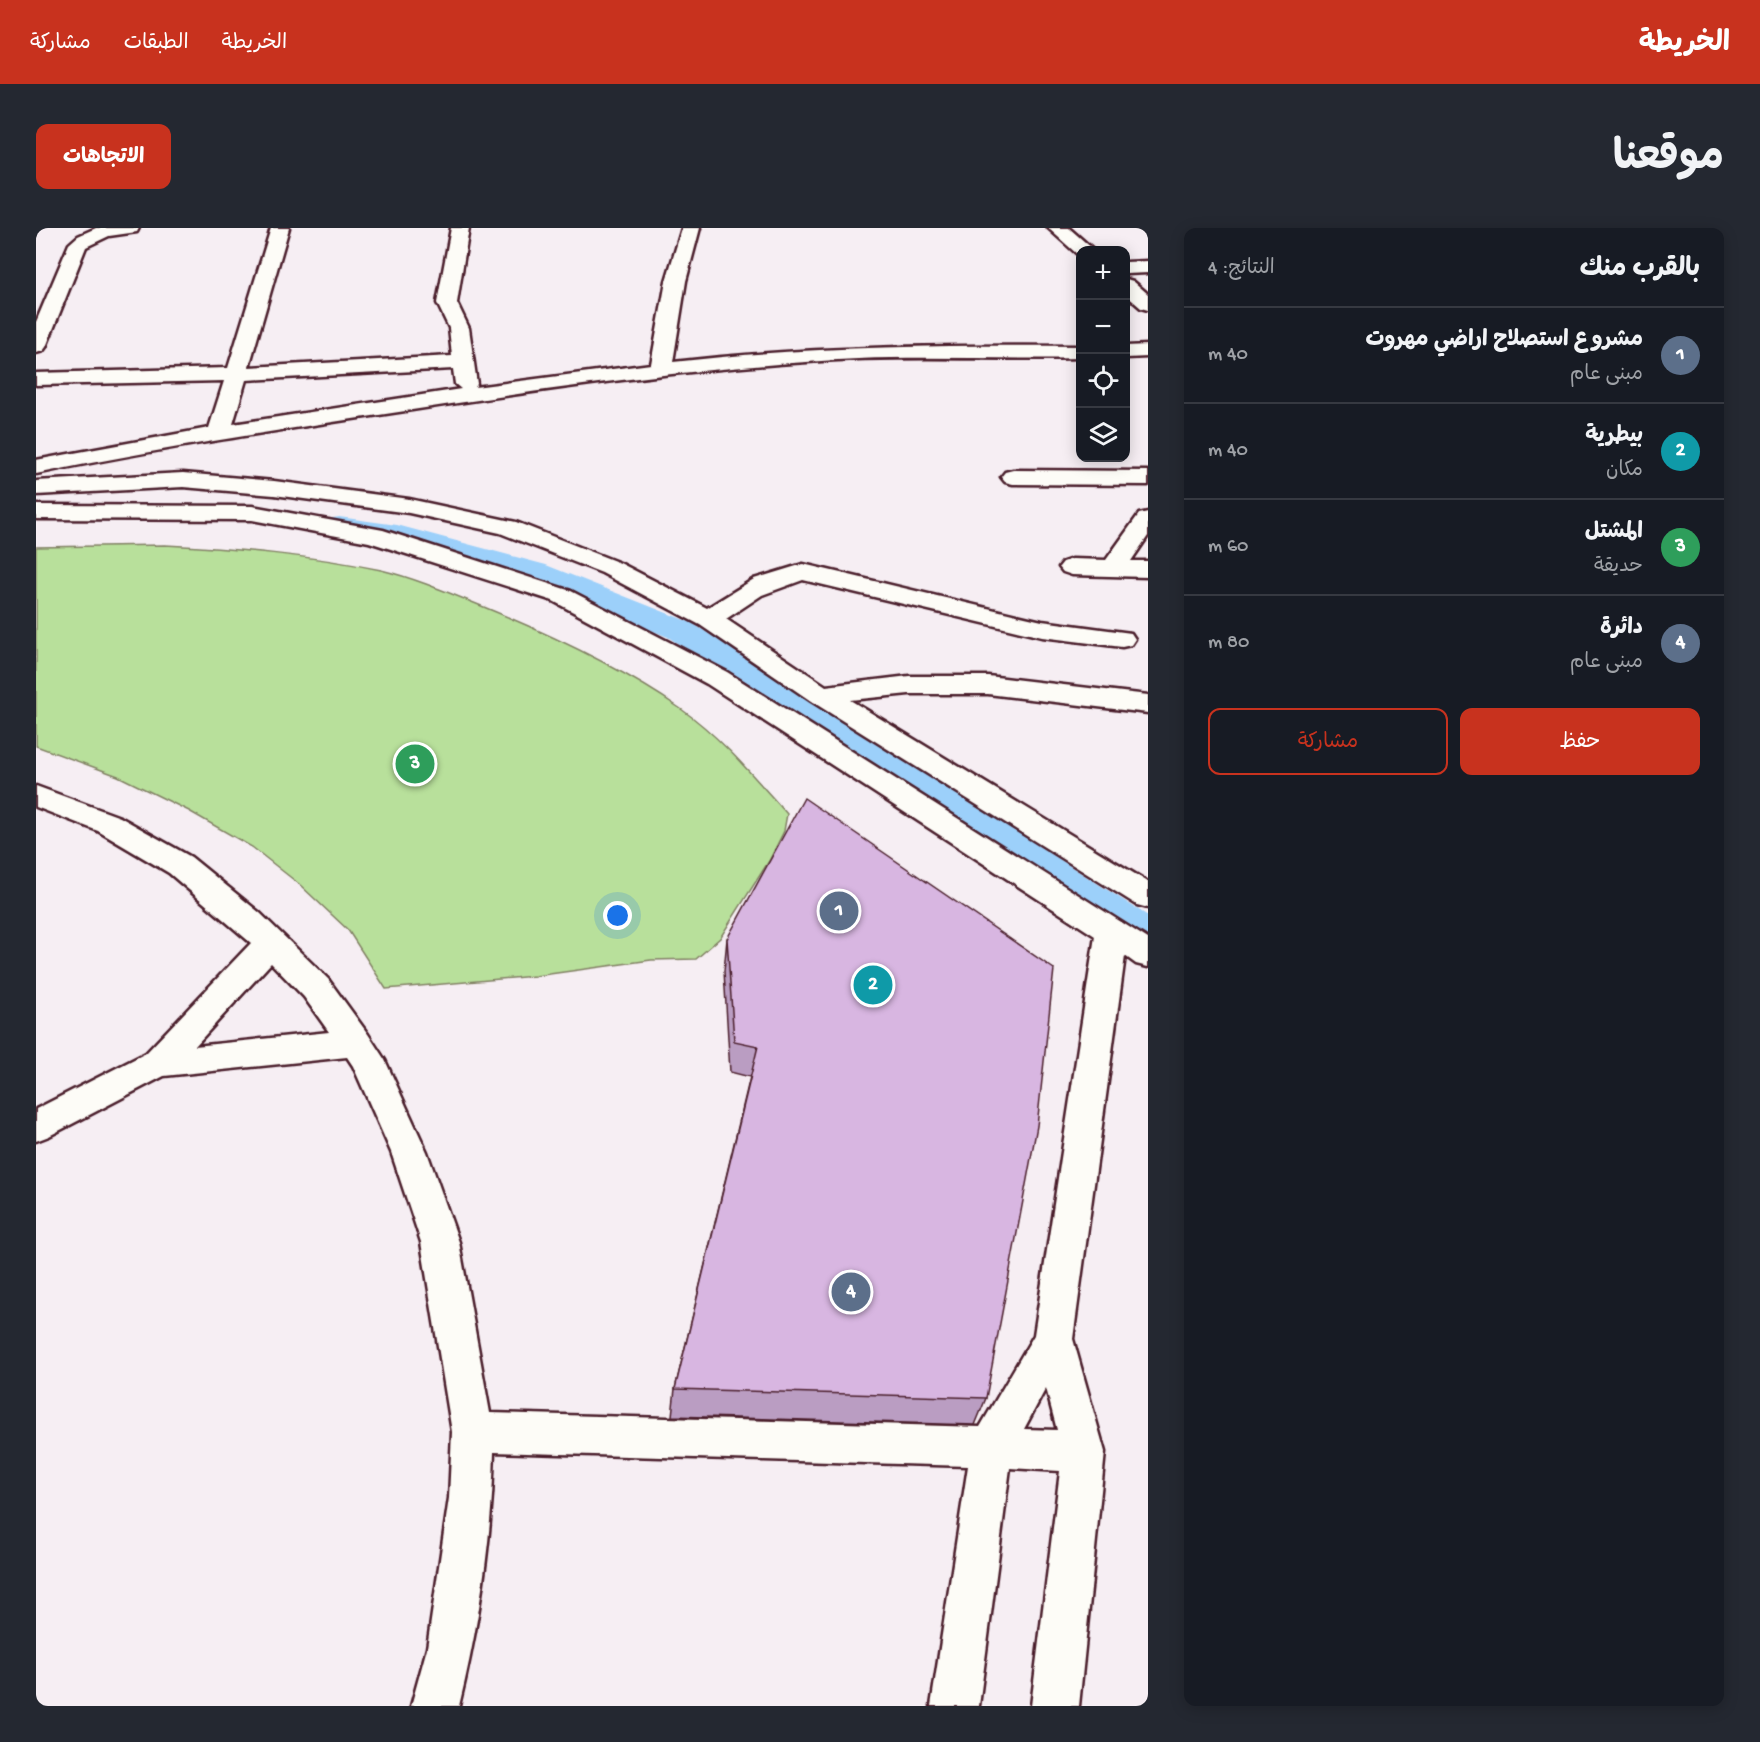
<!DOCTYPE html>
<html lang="ar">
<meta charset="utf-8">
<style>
body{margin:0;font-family:"Gochi Hand","Playpen Sans Arabic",sans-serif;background:#242831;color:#f1f3f6;direction:rtl}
.controls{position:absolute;right:18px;top:18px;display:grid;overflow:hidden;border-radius:12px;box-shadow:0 3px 15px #0003}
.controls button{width:54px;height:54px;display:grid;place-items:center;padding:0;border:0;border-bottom:2px solid #363941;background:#171b24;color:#f1f3f6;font:30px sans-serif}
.you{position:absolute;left:582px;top:688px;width:21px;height:21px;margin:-15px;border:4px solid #fff;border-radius:50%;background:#1a73e8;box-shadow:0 0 0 9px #1a73e833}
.badge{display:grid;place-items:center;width:39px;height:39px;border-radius:50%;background:#c8321e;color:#fff;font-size:20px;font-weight:700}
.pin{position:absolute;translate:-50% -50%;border:3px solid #fff;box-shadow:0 2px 6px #0006}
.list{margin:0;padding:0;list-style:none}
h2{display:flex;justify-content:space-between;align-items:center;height:78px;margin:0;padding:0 24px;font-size:26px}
h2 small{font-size:20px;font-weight:400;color:#9ea1a6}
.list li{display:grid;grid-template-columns:39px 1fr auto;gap:18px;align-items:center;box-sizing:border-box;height:96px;padding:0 24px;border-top:2px solid #363941}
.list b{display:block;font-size:22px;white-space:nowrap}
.list p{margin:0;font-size:20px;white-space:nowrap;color:#9ea1a6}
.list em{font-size:20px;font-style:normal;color:#9ea1a6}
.actions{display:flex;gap:12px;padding:18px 24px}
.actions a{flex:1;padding:14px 0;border:2px solid #c8321e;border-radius:12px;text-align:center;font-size:21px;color:#c8321e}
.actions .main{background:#c8321e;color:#fff}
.icon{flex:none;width:33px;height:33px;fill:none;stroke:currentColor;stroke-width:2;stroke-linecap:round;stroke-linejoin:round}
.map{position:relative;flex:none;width:1112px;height:1478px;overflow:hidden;direction:ltr;border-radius:12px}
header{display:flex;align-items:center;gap:36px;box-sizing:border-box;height:84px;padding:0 30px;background:#c8321e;color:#fff}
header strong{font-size:28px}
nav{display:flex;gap:33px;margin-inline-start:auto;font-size:21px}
.intro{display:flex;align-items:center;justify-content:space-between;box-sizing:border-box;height:144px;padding:0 36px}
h1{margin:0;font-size:42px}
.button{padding:15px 27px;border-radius:12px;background:#c8321e;color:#fff;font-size:21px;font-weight:700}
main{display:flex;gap:36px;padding:0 36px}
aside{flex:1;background:#171b24;border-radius:12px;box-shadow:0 3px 15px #0003}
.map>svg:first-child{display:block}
.green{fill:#b8e09b;stroke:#818063;stroke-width:1.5}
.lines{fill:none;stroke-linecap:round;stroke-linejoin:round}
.canal{fill:#9cd0fa;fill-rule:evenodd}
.minor-casing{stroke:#4a1f2b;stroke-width:5}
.minor{fill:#fdfcf7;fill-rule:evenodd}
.wall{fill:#ba9dc2;stroke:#4a1f2b;stroke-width:1.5}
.building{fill:#d8b6e1;stroke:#4a1f2b;stroke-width:1.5}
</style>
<header>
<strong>الخريطة</strong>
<nav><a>الخريطة</a><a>الطبقات</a><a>مشاركة</a></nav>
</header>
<div class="intro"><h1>موقعنا</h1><a class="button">الاتجاهات</a></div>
<main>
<aside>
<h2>بالقرب منك<small>النتائج: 4</small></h2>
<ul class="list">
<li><span class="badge" style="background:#5c6f8a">1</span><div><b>مشروع استصلاح اراضي مهروت</b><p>مبنى عام</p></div><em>40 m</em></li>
<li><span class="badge" style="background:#0f9aa8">2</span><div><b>بيطرية</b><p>مكان</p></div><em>40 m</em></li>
<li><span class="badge" style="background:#2e9e5b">3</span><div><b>المشتل</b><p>حديقة</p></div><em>60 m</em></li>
<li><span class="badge" style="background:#5c6f8a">4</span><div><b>دائرة</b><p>مبنى عام</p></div><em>80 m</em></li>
</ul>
<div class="actions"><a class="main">حفظ</a><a>مشاركة</a></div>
</aside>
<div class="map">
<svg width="1112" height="1478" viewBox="0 0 1112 1478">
<rect width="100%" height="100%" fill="#f6eef3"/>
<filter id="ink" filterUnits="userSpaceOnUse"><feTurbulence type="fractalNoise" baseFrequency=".0167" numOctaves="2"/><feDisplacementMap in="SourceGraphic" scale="12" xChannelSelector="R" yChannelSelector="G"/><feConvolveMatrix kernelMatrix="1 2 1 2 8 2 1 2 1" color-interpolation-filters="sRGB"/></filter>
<g filter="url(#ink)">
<path class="green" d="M129 317C202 321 273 327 345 342 378 350 411 364 443 377 509 404 586 440 645 481 685 509 718 549 751 586L748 603 733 633 684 710 660 731 615 732 499 748 350 761 312 702 263 656 216 619 153 583 82 548 0 518V319Z"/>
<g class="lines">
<path class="canal" d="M303 289 361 297 510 337 656 395 1112 688V723L1097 719 632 409 488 351 359 315 292 305 287 298 292 291Z"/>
<defs>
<path id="minor" d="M60 0H103L101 4 73 8 50 19 10 119 7 123 0 125V94L33 16 42 8Z
M235 0H253L213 139 416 128 413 100 401 75 415 0H433L421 75 433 100 441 156 439 159 615 136 630 53 646 0H664L650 53 637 134C773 118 908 117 1044 118V130C970 132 896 128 822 131 673 138 524 159 376 182 250 201 124 220 0 246V232L173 200 188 153 0 157V145L192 140ZM417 141 419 156 425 161 197 196 210 152Z
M1012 0H1033L1058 22H1044V27L1041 26Z
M1112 33V45L1090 46V34Z
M1090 51 1097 53 1112 66V82L1105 80 1090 67Z
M1112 117V129L1090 130V118Z
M977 242 1112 243V257L977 256 969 254 965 249 969 244Z
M147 245 238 253 373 271 480 294 584 335 671 380 718 351 767 336 1006 393 1095 405 1099 411 1095 417 1086 419 1006 409 767 352 726 367 690 391 790 458 873 448H952L1112 467V485L952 466H873L814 472 1112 654V680L1101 677 775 473 664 397 566 345 464 305 373 285 238 267 147 259 0 267V253Z
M0 277 216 278 347 302 535 363 691 444 1112 711V739L1100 736 1089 728 1037 1111 1069 1224 1043 1478H995L1024 1243 974 1240 943 1478H895L932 1238 458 1224C456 1309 443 1396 423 1478H375L391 1420 413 1270 416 1204 385 1014 355 924 317 838 311 829 128 848 13 908 0 913V881L110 825 215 715 133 645 62 603 0 579V558L84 589 155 629 224 685 292 751 332 806 349 832 391 924 423 1014 454 1185 944 1199 998 1107 1059 708 671 456 517 373 333 314 216 292 0 291ZM235 735 268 769 293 804 159 818ZM1010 1160 1021 1202 988 1201Z
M1112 284V308L1095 333H1112V349L1036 347 1027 344 1023 339 1027 334 1036 331 1070 332 1103 286Z"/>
</defs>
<use href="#minor" class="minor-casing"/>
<use href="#minor" class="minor"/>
</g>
<path class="wall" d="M691 711 950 1170 939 1197 636 1188 639 1161 714 849 694 844 688 743Z"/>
<path class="building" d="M768 570 1018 741 1001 898 950 1170 639 1161 722 818 698 813 691 711Z"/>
</g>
</svg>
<div class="controls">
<button>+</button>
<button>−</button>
<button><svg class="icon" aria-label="locate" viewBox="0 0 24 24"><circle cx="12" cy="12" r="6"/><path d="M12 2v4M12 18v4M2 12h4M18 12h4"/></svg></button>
<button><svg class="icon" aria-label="layers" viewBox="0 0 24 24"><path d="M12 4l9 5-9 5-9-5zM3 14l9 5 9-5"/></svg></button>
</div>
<div class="you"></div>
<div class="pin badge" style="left:803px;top:683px;background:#5c6f8a">1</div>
<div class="pin badge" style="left:837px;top:757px;background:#0f9aa8">2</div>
<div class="pin badge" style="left:379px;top:536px;background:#2e9e5b">3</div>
<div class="pin badge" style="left:815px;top:1064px;background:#5c6f8a">4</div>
</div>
</main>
